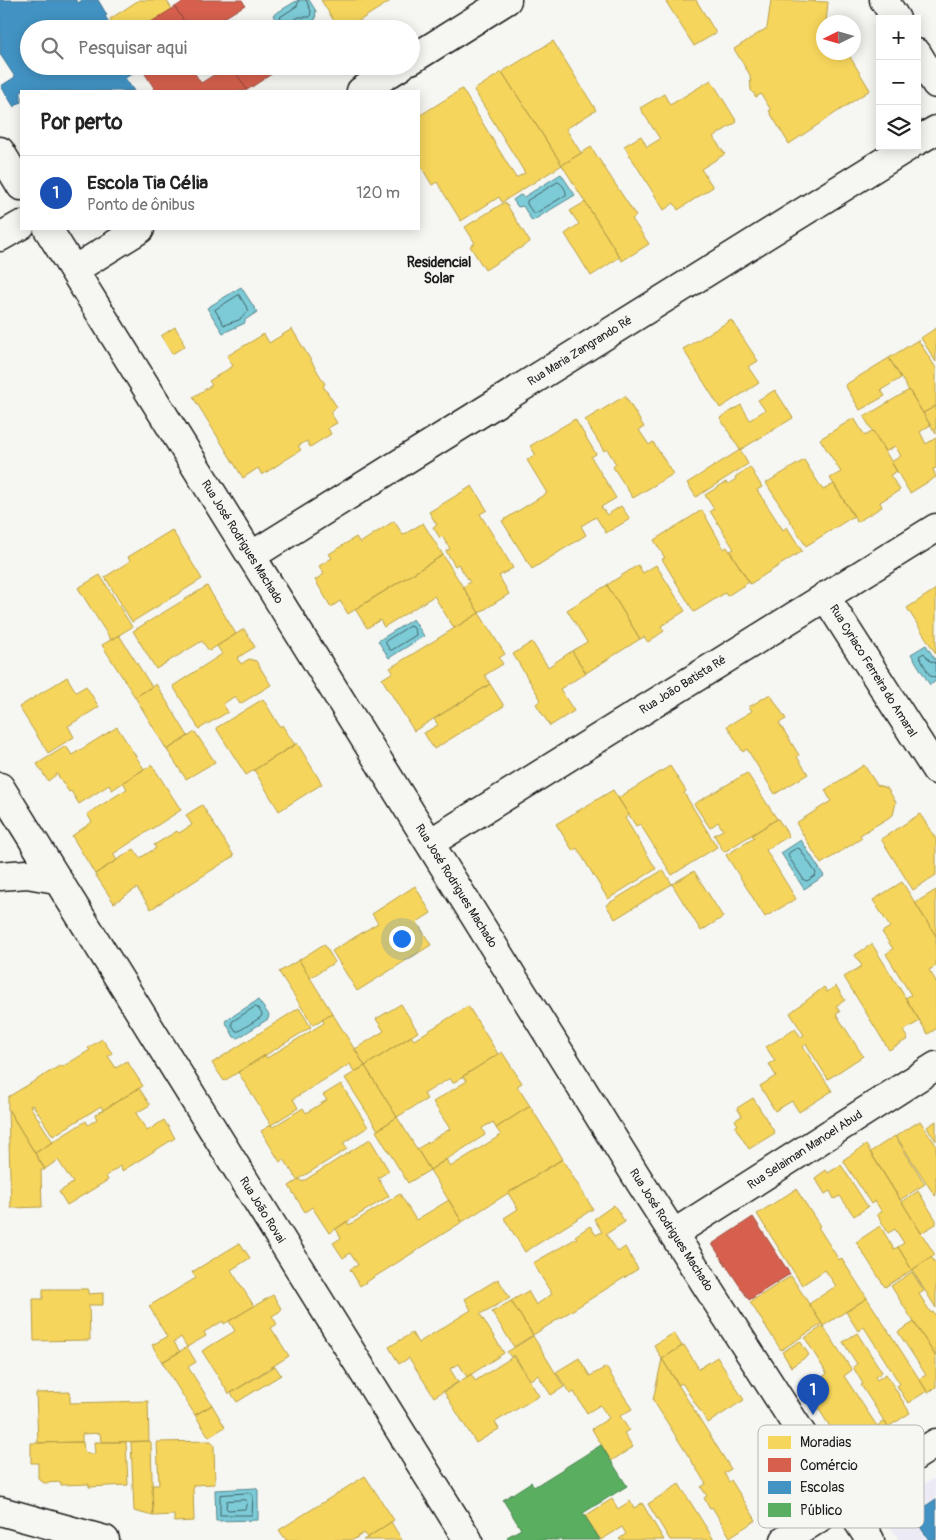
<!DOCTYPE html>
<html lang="pt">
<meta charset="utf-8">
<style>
body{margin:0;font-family:Pangolin,sans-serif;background:#f2f2f2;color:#222}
.controls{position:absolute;right:15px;top:15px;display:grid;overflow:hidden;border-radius:0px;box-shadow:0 2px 12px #0003}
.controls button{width:45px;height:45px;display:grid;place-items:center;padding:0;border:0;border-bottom:1px solid #e0e0e0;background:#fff;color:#222;font:25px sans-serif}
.compass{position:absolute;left:816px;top:15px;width:45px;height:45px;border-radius:50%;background:#fff;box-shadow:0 2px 12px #0003;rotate:265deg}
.you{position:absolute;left:401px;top:938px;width:18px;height:18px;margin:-12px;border:4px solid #fff;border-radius:50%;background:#1a73e8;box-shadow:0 0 0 8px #1a73e833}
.badge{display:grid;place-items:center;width:32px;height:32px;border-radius:50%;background:#0b8043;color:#fff;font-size:16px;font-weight:700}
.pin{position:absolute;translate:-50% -41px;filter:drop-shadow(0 1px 2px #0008)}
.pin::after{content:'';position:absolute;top:26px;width:18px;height:15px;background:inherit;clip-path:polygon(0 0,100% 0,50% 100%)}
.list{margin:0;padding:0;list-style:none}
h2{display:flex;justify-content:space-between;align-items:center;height:65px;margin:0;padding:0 20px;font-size:21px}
h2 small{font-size:16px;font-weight:400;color:#767676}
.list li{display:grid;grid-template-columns:32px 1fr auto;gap:15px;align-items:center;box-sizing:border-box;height:75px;padding:0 20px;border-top:1px solid #e0e0e0}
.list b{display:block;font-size:19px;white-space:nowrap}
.list p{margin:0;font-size:16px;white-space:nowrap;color:#767676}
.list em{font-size:16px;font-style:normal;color:#767676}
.icon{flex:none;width:28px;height:28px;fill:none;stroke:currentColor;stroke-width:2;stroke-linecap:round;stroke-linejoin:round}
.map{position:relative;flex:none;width:936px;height:1540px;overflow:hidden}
.search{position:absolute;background:#fff;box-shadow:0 2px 12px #0003;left:20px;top:20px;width:400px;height:55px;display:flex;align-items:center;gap:12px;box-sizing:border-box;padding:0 18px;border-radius:28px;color:#767676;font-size:19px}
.panel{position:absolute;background:#fff;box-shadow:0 2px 12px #0003;left:20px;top:90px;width:400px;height:140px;border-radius:0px}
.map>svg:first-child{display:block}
.built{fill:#ecebf5}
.water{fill:#7bcbd7;stroke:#55858c}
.homes{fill:#f6d55c;stroke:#b59e49}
.shops{fill:#d6604d;stroke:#9e4c3e}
.schools{fill:#4393c3;stroke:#376f91}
.public{fill:#5aae61;stroke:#47824c}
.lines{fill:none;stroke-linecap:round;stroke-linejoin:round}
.shore{stroke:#426267;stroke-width:1}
.street-casing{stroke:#1c1c1c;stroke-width:31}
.street{stroke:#f6f6f2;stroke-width:28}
.labels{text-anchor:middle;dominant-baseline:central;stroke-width:5;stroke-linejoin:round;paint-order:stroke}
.street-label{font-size:12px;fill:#1c1c1c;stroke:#f6f6f2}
.neighbourhood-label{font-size:14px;font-weight:bold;fill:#1c1c1c;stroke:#f6f6f2}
.key{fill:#f6f6f2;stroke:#b5b5b2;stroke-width:1}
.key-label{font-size:14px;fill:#1c1c1c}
</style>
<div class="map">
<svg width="936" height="1540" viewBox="0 0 936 1540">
<rect width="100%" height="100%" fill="#f6f6f2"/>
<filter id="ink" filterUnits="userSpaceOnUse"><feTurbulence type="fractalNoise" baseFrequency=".02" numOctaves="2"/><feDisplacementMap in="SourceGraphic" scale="10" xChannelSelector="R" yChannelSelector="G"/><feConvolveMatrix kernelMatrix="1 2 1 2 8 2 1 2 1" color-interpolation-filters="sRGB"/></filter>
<g filter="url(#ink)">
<path class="built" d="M936 1477V1540H899L881 1512Z"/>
<path class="water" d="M298 0H309L316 11 315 20 310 24 301 21 289 29H280L273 15Z
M561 174 575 195 532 221 523 206 518 207 513 200 520 195 524 197Z
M241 287 257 312 245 320V323L223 333 207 308Z
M413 619 424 636 389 658 378 641Z
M926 645 936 661V681L930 685 911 654Z
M801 840 824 876 804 889 781 853Z
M258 1000 269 1015 268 1019 238 1038 234 1037 225 1021Z
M256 1488 258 1490V1520L216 1521 215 1490Z"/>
<path class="homes" d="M139 0H166L172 9 140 29H116L110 19Z
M321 0H392L346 29H339Z
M665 0H696L716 33 694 46Z
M771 0 828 2 826 22H824V52H847L870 90 789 144 769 111 771 110 761 94 756 97 751 90 750 75 734 49 767 28Z
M553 41 596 110 566 129 581 153 562 165 502 72Z
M502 72 562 165 502 202 499 197 461 221 437 182 432 185 419 163V116L462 89 516 178 525 173 474 90Z
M711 80 737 122 713 137 725 154 701 169 713 187 678 210 674 203 664 210 624 146 641 136 647 147 660 139 640 108 664 94 670 105Z
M591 147 636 216 632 219 649 244 622 261 562 165Z
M505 202 530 242 485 270 470 246 475 243 465 227Z
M585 202 620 257 591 276 565 234 579 224 570 211Z
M731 320 758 361 748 367 759 383 720 408 683 349Z
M175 327 183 340 182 341 185 346 172 354 161 336Z
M936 328V362L921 338Z
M292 329 325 384 323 386 337 407 330 412 337 423 328 428 331 434 310 447 307 441 298 446 301 450 262 475 258 468 243 478 193 397 212 385 209 381 233 366 227 356 264 334 269 343Z
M918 340 936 368V406L923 413 889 358Z
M889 358 901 378 881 390 885 396 860 410 845 385Z
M775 390 793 418 740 450 720 418 741 405 750 420 765 410 758 400Z
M909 390 930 425 920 432 926 444 936 438V468L933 469 936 477 910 493 891 462 901 456 895 446 885 452 864 417Z
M625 396 644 427 639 430 649 445 653 442 673 474 633 498 613 467 616 464 607 449 604 451 585 420Z
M936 406V434L923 413Z
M854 418 865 436 873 431 897 471 890 475 900 490 880 502 882 507 857 522 830 478 841 472 820 439Z
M575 419 596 454 591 457 616 498 601 507 607 515 621 506 630 519 606 533 596 517 581 526 586 535 532 569 502 521 547 493 527 460 536 455 530 446Z
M740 450 748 464 696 497 687 483Z
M804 460 823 490 834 484 854 516 806 546 766 483Z
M750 467 762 487 757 490 783 530 787 527 802 551 750 584 730 551 734 549 710 511 714 509 705 495 726 482 728 484 736 479 735 477Z
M472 486 487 510 480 514 513 568 499 576 509 594 479 613 463 587 470 582 458 564 455 566 446 551 450 549 442 536 440 538 433 527 437 525 429 512Z
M702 510 724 549 727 547 749 582 727 596 725 593 694 612 662 559 665 558 654 540Z
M394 521 403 535 423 523 443 555 348 614 340 601 331 607 315 580 324 574 319 566 332 558 329 554 356 537 360 543Z
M172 530 202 579 132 622 105 577 130 561 128 557Z
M443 555 479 613 454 628 434 596 384 627 380 620 367 628 355 609Z
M638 565 643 573 656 565 685 611 661 626 664 631 648 642 644 637 640 639 607 585Z
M100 575 132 627 111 640 78 588Z
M607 585 640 639 586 673 572 651 587 642 567 610Z
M207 586 236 634 209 651 202 641 156 669 133 631Z
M936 589V654L907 608Z
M479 613 505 654 499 658 503 664 485 675 490 684 414 731 382 679 393 672 390 668Z
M244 629 255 647 237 658 241 664 249 659 256 661 271 685 240 704 235 696 223 704 228 712 199 729 173 686 222 654 217 646Z
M119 635 152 687 135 697 102 645Z
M532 642 548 667 572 651 586 673 560 689 574 711 550 726 536 704 541 700 513 654Z
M67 677 76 692 86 686 99 707 68 726 74 737 48 753 19 707Z
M156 684 188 736 167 750 135 697Z
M490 684 504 706 434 749 424 733 438 725 434 719Z
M770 694 786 719 779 723 799 755 797 757 808 774 775 794 747 749 743 752 727 726 752 711 749 707Z
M263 699 280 727 282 725 295 745 246 775 216 728Z
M117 727 144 769 112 790 109 785 79 804 71 791 69 792 57 774 48 781 37 764 66 746 72 755Z
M195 732 215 762 186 779 167 750Z
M297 743 322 784 279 811 254 770Z
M152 765 181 810 113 854 117 860 95 874 72 836 92 822 87 814 127 789 123 782Z
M864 765 877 785 887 788 896 802 893 815 860 835 862 838 821 864 796 823 831 801 825 790Z
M670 766 686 791 684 793 717 847 672 875 640 824 636 826 618 798Z
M747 773 777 819 724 852 714 835 723 830 718 822 710 828 694 804Z
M613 790 629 815 625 818 656 869 608 899 577 848 573 851 556 824Z
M202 805 234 856 151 909 137 888 114 903 95 874 134 849 140 858 156 848 154 845 177 831 179 833 192 825 186 815Z
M920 814 936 839V875L913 890 881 839Z
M777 819H778L789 836 766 850 796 899 765 917 726 855 754 838 752 835Z
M663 870 672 884 615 919 606 905Z
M694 871 723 917 701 931 672 884Z
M902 882 936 936V966L929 970 936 981V1029L928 1034 905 998 911 995 886 954 893 949 882 932 890 927 873 900Z
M415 886 431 913 417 922 431 945 357 991 332 951 378 923 372 914Z
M936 890V936L915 903Z
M324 944 335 962 310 978 299 960Z
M872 944 920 1021 903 1031 908 1039 889 1050 844 977 862 966 855 955Z
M299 960 332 1013 313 1025 279 972Z
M836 986 845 1000 836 1006 840 1012 836 1014 863 1056 828 1079 806 1044 803 1047 832 1091 799 1112 792 1101 775 1111 760 1086 776 1076 769 1064 775 1061 766 1047 795 1029 801 1037 804 1035 790 1013 824 987 827 992Z
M401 1004 418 1032 365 1066 355 1049 384 1031 376 1019Z
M468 1006 498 1054 453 1083 450 1078 424 1094 427 1099 397 1117 365 1066 411 1036 414 1040Z
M299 1008 311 1027 224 1081 212 1063Z
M332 1013 365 1066 354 1072 350 1064 293 1099 298 1108 271 1125 238 1072 265 1055 267 1058 324 1023 322 1019Z
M102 1039 112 1053 108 1056 116 1068 127 1061 143 1086 103 1110 101 1106 53 1136 33 1105 30 1106 53 1142 35 1153 8 1109V1097L61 1065 62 1067 90 1050 88 1048Z
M502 1052 522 1083 517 1086 530 1106 496 1128 493 1122 482 1128 485 1135 430 1170 417 1149 450 1129 433 1102 467 1081 463 1076Z
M365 1066 397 1117 378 1130 345 1078Z
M341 1084 368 1127 343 1143 347 1149 297 1180 284 1159 280 1162 261 1131 271 1125 273 1127 303 1108 306 1113 327 1100 323 1095Z
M139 1088 150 1105 136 1113 147 1131 164 1120 175 1138 122 1171 120 1166 106 1176 108 1180 67 1205 59 1192 73 1183 58 1160 45 1169 35 1153 86 1121 88 1125 97 1119 95 1115Z
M753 1098 775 1133 749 1149 735 1127 738 1125 735 1120 742 1116 737 1108Z
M530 1106 563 1159 462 1222 430 1170 446 1159 450 1167 501 1135 496 1128Z
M8 1109 45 1170H41L42 1207 11 1208Z
M397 1117 430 1170 408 1183 376 1131Z
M920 1121 936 1145V1195L935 1196 896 1136Z
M936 1121V1141L927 1127Z
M895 1136 925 1184 900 1200 870 1152Z
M370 1139 389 1171 378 1178 389 1196 329 1233 312 1207 305 1212 289 1186 300 1179 302 1182Z
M866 1145 935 1255 912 1270 898 1247 904 1243 895 1229 888 1233 877 1214 882 1212 875 1201 871 1204 843 1160Z
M562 1159 593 1209 525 1252 504 1218 518 1209 508 1193Z
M841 1165 868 1207 854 1216 840 1196 834 1199 830 1191 825 1194 815 1178 826 1170 828 1173Z
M796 1189 820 1226 818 1227 839 1260 841 1258 867 1298 823 1326 809 1304 836 1286 825 1270 802 1285 757 1214Z
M918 1191 936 1220V1224L921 1233 902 1202Z
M400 1194 416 1220 449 1200 462 1222 360 1286 350 1269 358 1265 350 1253 343 1258 333 1243 341 1238 336 1229 347 1221 349 1225Z
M614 1205 625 1222 606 1234 618 1252 625 1247 638 1269 533 1335 511 1301 528 1291 536 1305 552 1294 533 1263 577 1238 575 1236 590 1226 596 1235 602 1232 594 1219Z
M880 1226 894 1249 898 1247 912 1270 885 1287 856 1242Z
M240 1243 250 1258 231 1270 254 1306 224 1324 223 1321 204 1332 206 1336 187 1347 181 1337 174 1342 180 1352 162 1362 152 1345 167 1337 149 1306 196 1278 192 1272Z
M931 1257 936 1264V1308L912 1270Z
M912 1272 924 1291 919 1294 931 1313 933 1312 936 1316V1357L891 1286Z
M791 1276 822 1324 781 1350 750 1302Z
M498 1279 510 1298 480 1314 504 1353 467 1377 459 1364 450 1369 458 1382 434 1397 409 1358 399 1364 389 1347 412 1333 418 1343 471 1310 465 1299Z
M43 1289H88V1294L103 1293V1305H89L90 1340 34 1341 33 1299H43Z
M273 1295 282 1310 272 1316 277 1324 271 1328 289 1356 229 1394 202 1351 235 1331 229 1321Z
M867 1298 927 1391 908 1403 897 1386 900 1384 864 1327 858 1331 846 1312Z
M511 1301 533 1335 514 1347 492 1312Z
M914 1322 936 1357V1387L928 1393 919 1379 926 1375 898 1332Z
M823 1326 852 1370 844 1376 877 1426 884 1421 894 1436 853 1462 805 1388 827 1374 805 1338Z
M674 1333 682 1346 662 1359 654 1345Z
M857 1333 882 1372 875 1377 877 1380 886 1374 910 1413 888 1427 861 1385 863 1384 853 1367 857 1364 843 1342Z
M533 1336 564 1387 551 1395 538 1375 530 1380 514 1355 511 1357 507 1352Z
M800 1341 809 1355 791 1367 782 1352Z
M684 1345 699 1369 717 1357 744 1400 708 1423 682 1383 679 1385 662 1359Z
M187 1347 196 1362 188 1367 212 1405 195 1415 162 1362Z
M514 1356 539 1396 495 1422 499 1429 476 1443 444 1392 471 1374 475 1381Z
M579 1358 590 1376 606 1367 632 1409 620 1416 629 1430 624 1433 633 1447 611 1461 592 1429 609 1418 600 1405 587 1413 574 1392 570 1394 556 1372Z
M662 1359 731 1469 724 1473 729 1482 731 1480 756 1520 730 1537 712 1507 710 1508 704 1498 707 1496 701 1487 706 1484 653 1400Z
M275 1366 281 1375 237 1402 231 1393Z
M70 1392V1403L148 1401 149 1441 101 1442 100 1433 82 1434V1442L38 1443 36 1393Z
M212 1405 225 1427 209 1437 195 1415Z
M149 1441 151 1442 153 1516 134 1511 131 1442Z
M211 1441 214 1446 215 1484 193 1485 194 1521 174 1522V1515L153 1516 152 1485H159L157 1442Z
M83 1442 84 1451 88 1454H95L94 1442H126L128 1485 89 1487V1484L61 1485V1482L44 1483 38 1478V1463H31V1443Z
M365 1476 394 1520 367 1538 364 1533 353 1540H286L279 1530Z
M679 1484 714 1540H670L648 1504Z
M612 1499 618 1509 630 1501 634 1508 642 1503 664 1540H620L619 1539 626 1534 622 1527 601 1540 585 1516Z
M391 1522 402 1540H363L367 1538Z"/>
<path class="shops" d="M186 0H242L245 5 224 18 231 29H189L175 7Z
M175 7 184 21 170 29H140Z
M140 66H190L201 83 228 66H232L247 90 244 91H156Z
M232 66H284L247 90Z
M753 1217 790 1274 749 1300 712 1244Z"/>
<path class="schools" d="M0 0H76L78 3 82 0H98L107 15 105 16 113 29H29V66H136L139 70 125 78 134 91H21V102L14 107 1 86 15 77 0 54Z
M936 1499V1540H929L912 1515Z"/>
<path class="public" d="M601 1445 627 1486 583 1513 600 1540H509L507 1537 521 1529 503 1500 531 1482 534 1487Z"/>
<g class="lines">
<path class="shore" d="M299 0 297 6 280 17 284 26 299 17H310L311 11 306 0
M558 182C562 183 567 191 566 195L536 213H533L527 204V201Z
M239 295 249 311 239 320 224 325 215 310Z
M410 626 413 627 416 633V635L392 650H390L386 644V641Z
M936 663 930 661 924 653 919 656 930 676 936 677
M797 848 800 849 816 873 815 876 807 881 804 880 788 856 789 853Z
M255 1007 258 1008 262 1014 261 1017 239 1031H236L232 1025V1022Z
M250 1493 253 1496 252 1515H220V1495Z
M245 1500 247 1502 245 1509 228 1510 226 1508 227 1501Z"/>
<defs>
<path id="street" d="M884 0 896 19
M917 53 936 84
M411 60 507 0
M361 91 401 66
M917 141 936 130
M0 151 21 186
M48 229 640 1182 870 1540
M0 237 21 225
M74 270 140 229
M251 556 909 146
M825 596 936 770
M0 787 468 1540
M430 843 936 528
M0 876 27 874 56 879
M673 1234 936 1066
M0 1511 105 1540
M785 1540 936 1443"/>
</defs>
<use href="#street" class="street-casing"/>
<use href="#street" class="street"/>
</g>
</g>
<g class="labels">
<g class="street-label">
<text transform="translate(580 351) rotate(-32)">Rua Maria Zangrando Ré</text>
<text transform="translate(242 542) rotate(58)">Rua José Rodrigues Machado</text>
<text transform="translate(873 671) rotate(58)">Rua Cyriaco Ferreira do Amaral</text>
<text transform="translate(683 685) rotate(-32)">Rua João Batista Ré</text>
<text transform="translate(456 886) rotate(58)">Rua José Rodrigues Machado</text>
<text transform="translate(805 1150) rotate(-33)">Rua Selaiman Manoel Abud</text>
<text transform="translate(262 1210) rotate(58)">Rua João Rovai</text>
<text transform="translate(671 1230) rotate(57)">Rua José Rodrigues Machado</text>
</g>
<g class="neighbourhood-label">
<text x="439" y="262">Residencial<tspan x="439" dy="16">Solar</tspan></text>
</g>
</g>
<rect x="758" y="1425" width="166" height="103" rx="8" class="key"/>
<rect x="768" y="1436" width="23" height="13" fill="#f6d55c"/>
<rect x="768" y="1458" width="23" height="14" fill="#d6604d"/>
<rect x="768" y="1481" width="23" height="13" fill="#4393c3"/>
<rect x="768" y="1503" width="23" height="14" fill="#5aae61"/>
<g class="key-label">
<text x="800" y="1447">Moradias</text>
<text x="800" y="1470">Comércio</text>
<text x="800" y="1492">Escolas</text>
<text x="800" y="1515">Público</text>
</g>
</svg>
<div class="controls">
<button>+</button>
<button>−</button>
<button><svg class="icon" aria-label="layers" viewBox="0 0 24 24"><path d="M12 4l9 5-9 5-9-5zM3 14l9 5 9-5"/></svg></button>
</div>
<svg class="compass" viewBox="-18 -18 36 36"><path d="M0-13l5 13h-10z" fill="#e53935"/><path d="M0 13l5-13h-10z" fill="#767676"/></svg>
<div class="you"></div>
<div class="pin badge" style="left:813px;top:1415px;background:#1a4fb4">1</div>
<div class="search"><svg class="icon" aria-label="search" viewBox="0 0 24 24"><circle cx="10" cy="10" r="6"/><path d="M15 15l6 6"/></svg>Pesquisar aqui</div>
<section class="panel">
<h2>Por perto<small></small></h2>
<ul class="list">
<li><span class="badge" style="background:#1a4fb4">1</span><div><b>Escola Tia Célia</b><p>Ponto de ônibus</p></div><em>120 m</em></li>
</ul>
</section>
</div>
